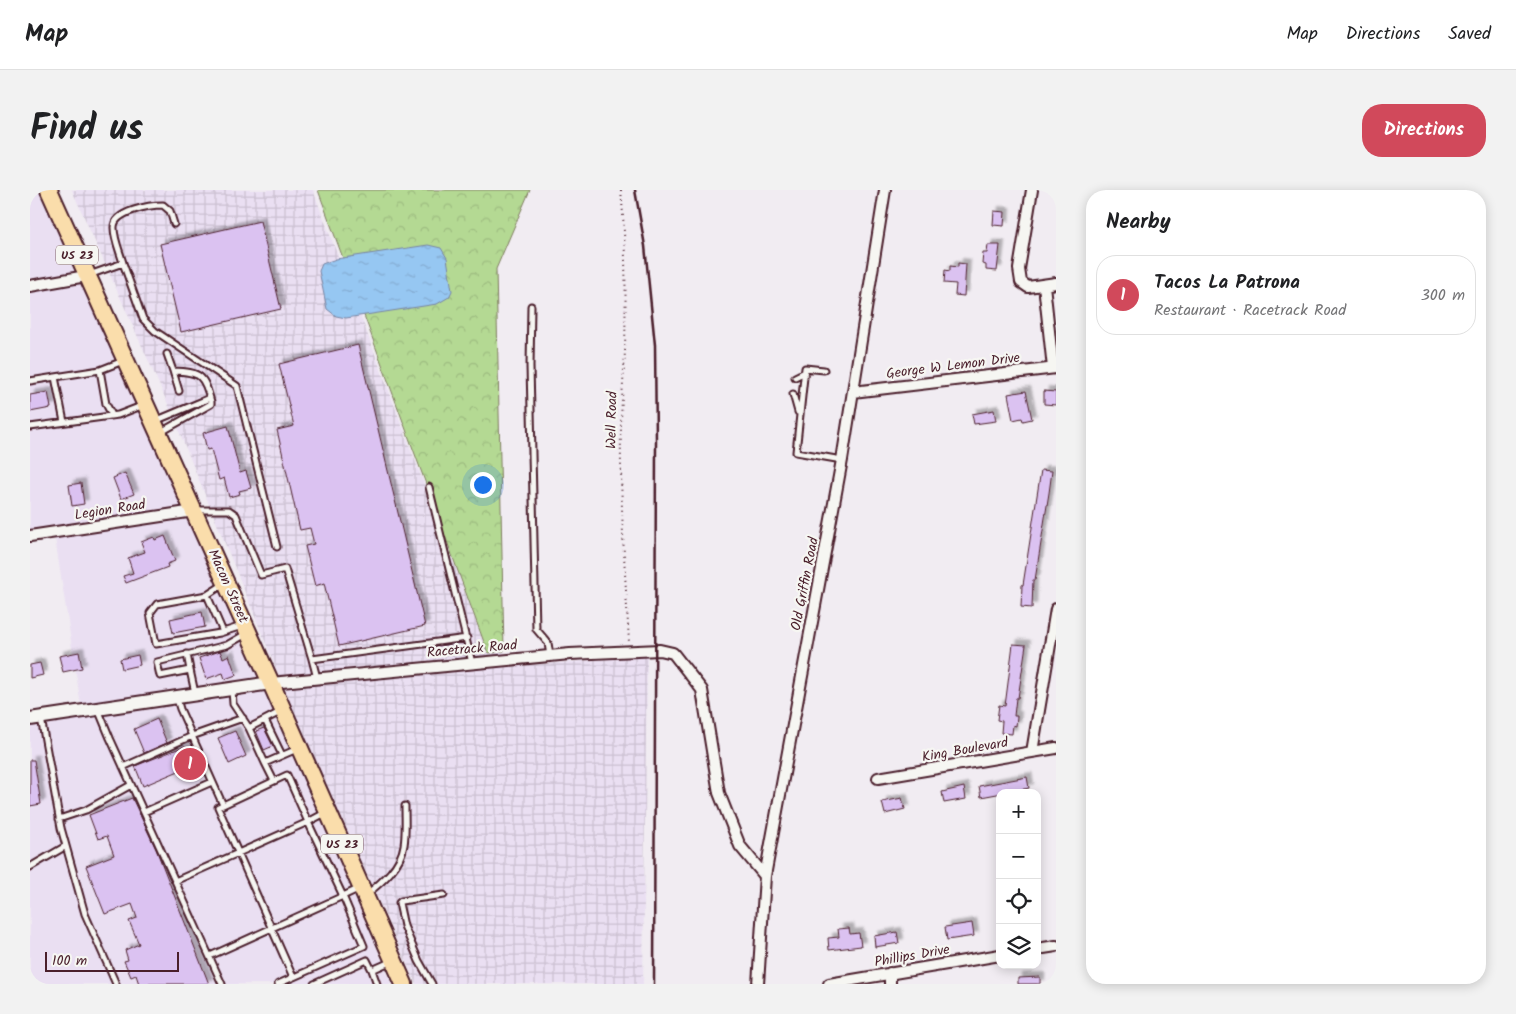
<!DOCTYPE html>
<meta charset="utf-8">
<style>
body{margin:0;font-family:Kalam,sans-serif;background:#f2f2f2;color:#202124}
.controls{position:absolute;right:15px;bottom:15px;display:grid;overflow:hidden;border-radius:10px;box-shadow:0 2px 12px #0003}
.controls button{width:45px;height:45px;display:grid;place-items:center;padding:0;border:0;border-bottom:1px solid #e0e0e0;background:#fff;color:#202124;font:25px sans-serif}
.scale{position:absolute;left:15px;bottom:12px;width:134px;box-sizing:border-box;padding-left:5px;border:2px solid #4a1f2b;border-top:0;font-size:14px;line-height:18px;white-space:nowrap;color:#4a1f2b;-webkit-text-stroke:4px #f6f6f2;paint-order:stroke}
.you{position:absolute;left:452px;top:294px;width:18px;height:18px;margin:-12px;border:4px solid #fff;border-radius:50%;background:#1a73e8;box-shadow:0 0 0 8px #1a73e833}
.badge{display:grid;place-items:center;width:32px;height:32px;border-radius:50%;background:#d1495b;color:#fff;font-size:16px;font-weight:700}
.pin{position:absolute;translate:-50% -50%;border:2px solid #fff;box-shadow:0 1px 5px #0006}
.list{margin:0;padding:0;list-style:none}
h2{display:flex;justify-content:space-between;align-items:center;height:65px;margin:0;padding:0 20px;font-size:21px}
h2 small{font-size:16px;font-weight:400;color:#757577}
.list li{display:grid;grid-template-columns:32px 1fr auto;gap:15px;align-items:center;box-sizing:border-box;height:80px;margin:0 10px 10px;padding:0 10px;border:1px solid #e0e0e0;border-radius:20px}
.list b{display:block;font-size:19px;white-space:nowrap}
.list p{margin:0;font-size:16px;white-space:nowrap;color:#757577}
.list em{font-size:16px;font-style:normal;color:#757577}
.icon{flex:none;width:28px;height:28px;fill:none;stroke:currentColor;stroke-width:2;stroke-linecap:round;stroke-linejoin:round}
.map{position:relative;flex:none;width:1026px;height:794px;overflow:hidden;border-radius:20px}
header{display:flex;align-items:center;gap:30px;box-sizing:border-box;height:70px;padding:0 25px;background:#fff;border-bottom:1px solid #e0e0e0}
header strong{font-size:24px}
nav{display:flex;gap:28px;margin-inline-start:auto;font-size:18px}
.intro{display:flex;align-items:center;justify-content:space-between;box-sizing:border-box;height:120px;padding:0 30px}
h1{margin:0;font-size:35px}
.button{padding:12px 22px;border-radius:20px;background:#d1495b;color:#fff;font-size:18px;font-weight:700}
main{display:flex;gap:30px;padding:0 30px}
aside{flex:1;background:#fff;border-radius:20px;box-shadow:0 2px 12px #0003}
.map>svg:first-child{display:block}
.built{fill:#eadff2}
.industrial{fill:url(#industrial-grid)}
.forest{fill:url(#forest-crowns);stroke:#7f7c5f}
.water{fill:url(#water-ripples);stroke:#7884a2}
.building{fill:#dbc2f1;stroke:#4a1f2b;filter:url(#shadow)}
.lines{fill:none;stroke-linecap:round;stroke-linejoin:round}
.service-casing{stroke:#4a1f2b;stroke-width:9}
.minor-casing{stroke:#4a1f2b;stroke-width:14}
.tertiary-casing{stroke:#4a1f2b;stroke-width:16}
.primary-casing{stroke:#4a1f2b;stroke-width:20}
.path{stroke:#4a1f2b;stroke-width:2;stroke-dasharray:1 4;stroke-linecap:butt}
.service{stroke:#f6f6f2;stroke-width:5}
.minor{stroke:#f6f6f2;stroke-width:10}
.tertiary{stroke:#f6f6f2;stroke-width:12}
.primary{stroke:#faddab;stroke-width:16}
.rail{stroke:#4a1f2b;stroke-width:2.5}
.labels{text-anchor:middle;dominant-baseline:central;stroke-width:4.5;stroke-linejoin:round;paint-order:stroke}
.shield{fill:#f6f6f2;stroke:#7e6067;stroke-width:1}
.shield-label{font-size:12px;font-weight:bold;fill:#4a1f2b}
.street-label{font-size:14px;fill:#4a1f2b;stroke:#f6f6f2}
</style>
<header>
<strong>Map</strong>
<nav><a>Map</a><a>Directions</a><a>Saved</a></nav>
</header>
<div class="intro"><h1>Find us</h1><a class="button">Directions</a></div>
<main>
<div class="map">
<svg width="1026" height="794" viewBox="0 0 1026 794">
<defs>
<pattern id="industrial-grid" width="8" height="8" patternUnits="userSpaceOnUse" patternTransform="scale(1.25)"><rect width="8" height="8" fill="#eadff2"/><path d="M0 4h8M4 0v8" fill="none" stroke="#cabfd0"/></pattern>
<pattern id="forest-crowns" width="20" height="18" patternUnits="userSpaceOnUse" patternTransform="scale(1.25)"><rect width="20" height="18" fill="#b4d993"/><path d="M2 6a3 3 0 1 1 6 0M12 15a3 3 0 1 1 6 0" fill="none" stroke="#9cba7f"/></pattern>
<pattern id="water-ripples" width="26" height="14" patternUnits="userSpaceOnUse" patternTransform="scale(1.25)"><rect width="26" height="14" fill="#96c7f2"/><path d="M2 4q2-2 4 0t4 0M15 11q2-2 4 0t4 0" fill="none" stroke="#83aad0"/></pattern>
<filter id="shadow"><feDropShadow dx="4.5" dy="-4.5" stdDeviation="1" flood-color="#0004"/></filter>
</defs>
<rect width="100%" height="100%" fill="#f1ecf2"/>
<filter id="ink" filterUnits="userSpaceOnUse"><feTurbulence type="fractalNoise" baseFrequency=".02" numOctaves="2"/><feDisplacementMap in="SourceGraphic" scale="10" xChannelSelector="R" yChannelSelector="G"/><feConvolveMatrix kernelMatrix="1 2 1 2 8 2 1 2 1" color-interpolation-filters="sRGB"/></filter>
<g filter="url(#ink)">
<path class="built" d="M0 0H8L115 232 285 613 362 794H0V530L52 522 25 348 0 351Z"/>
<path class="industrial" d="M42 0H283L458 463 474 461 475 477 617 466 613 794H386L262 517 137 212Z"/>
<path class="forest" d="M288 0H500L466 79 474 461 458 463Z"/>
<path class="water" d="M398 55 411 58 417 68 422 101 419 107 407 114 316 128 306 126 297 119 289 81 292 74 306 69Z"/>
<path class="building" d="M964 21 975 22 974 36 963 35Z
M230 31 251 119 151 142 130 54Z
M958 55H970L967 81 956 80V75L952 74 953 63H957Z
M928 73 936 74 934 106 925 105 926 94 914 93 915 80 920 81V76L928 77Z
M328 155 395 436 309 456 294 393 285 396 275 356 284 354 280 338 270 340 247 240 264 236 249 174Z
M996 201 1002 229 993 231 992 228 983 230 978 204Z
M1014 201 1026 202V215L1014 214Z
M18 202 21 218 0 222V205Z
M964 220 966 231 944 234 942 224Z
M198 236 210 283 216 281 221 298 209 301 210 304 199 307 194 288 189 290 181 259 177 260 173 243Z
M1011 280 1022 281 1019 303 1005 390H1003L1002 418 991 417 992 395H993Z
M95 283 104 304 91 309 83 288Z
M51 293 54 314 42 316 39 295Z
M135 346 145 371 137 374 138 377 96 393 93 386 103 383 98 368 115 362 111 352 124 347 125 350Z
M172 422 175 437 143 443 140 429Z
M983 454 996 455 988 508H986L984 526H987L986 536 983 535 982 544 971 543 972 531 967 530 969 515 975 516Z
M190 461 193 468 199 465 206 485 195 489 193 483 176 489 169 468Z
M49 462 52 478 33 482 29 466Z
M108 465 110 475 92 479 90 469Z
M10 473 13 485 0 488V475Z
M127 529 137 553 114 563 104 539Z
M234 538 243 556 234 560 226 541Z
M205 541 216 566 199 574 188 548Z
M155 556 163 575 113 596 105 576Z
M0 570H4L11 614 0 616Z
M997 587 999 598 951 607 949 596Z
M934 597 936 609 914 613 912 602Z
M102 608 126 659 179 794H109L106 785 101 787 94 771 98 770 95 760 109 754 99 731 107 728 102 714 75 724 56 676 84 665 77 646 68 649 59 625Z
M872 608 875 619 855 624 852 612Z
M942 733 944 746 917 750 915 737Z
M819 738 820 744 829 743 831 756 799 760 798 748 809 747 808 739Z
M867 742 869 753 845 757 844 746Z
M1010 787V794H988V788Z"/>
<g class="lines">
<defs>
<path id="service" d="M93 73 113 129 125 141 207 196 247 357
M59 85 93 73C90 62 84 49 84 38 83 21 121 15 133 15L140 21 144 34
M501 116 500 176 506 439 518 453 520 466
M70 180 76 214 82 225
M794 180 775 178 766 262 812 270
M143 181 149 201
M25 187 34 232
M765 187 775 182
M0 191 70 180 93 171
M763 204 768 222
M125 231 180 208
M0 237 88 225 114 215
M131 242 181 214V212C174 185 171 182 143 181L137 164
M399 297 442 473
M166 320H199L206 325 231 385 255 379 282 469 437 448
M194 394 177 405 127 414 120 423 126 454 190 443 212 436
M177 405 193 442
M157 464 160 480
M282 469 287 488
M202 500 203 514 219 538 235 573 267 559
M165 503 160 480 130 486 127 472 197 455 216 444
M147 509 150 519 193 615 257 585 278 632 295 623
M68 519 80 548 192 794
M11 528 31 638 55 724 86 794
M235 530 252 565
M219 538 252 521
M235 573 244 591
M93 577 162 546 213 528
M193 615 188 617 263 787
M114 622 182 592
M29 629 56 620 101 595
M0 677 36 656
M145 691 278 632 313 706 180 766
M337 704C352 692 371 676 374 655 376 643 375 629 375 616
M248 794 334 756 313 706 328 699
M284 794 337 770 342 780
M347 794 342 780 360 772
M402 794 389 771 374 736 369 713 371 711 414 705"/>
<path id="minor" d="M1002 0 989 79 991 92 998 97 1026 93
M1014 95 1023 178
M0 96 56 86
M823 202 1026 178
M0 346 164 321
M241 493 540 464 630 460 643 463 672 500 689 603 710 656 735 686
M1002 562 1026 419
M848 588 1026 558
M1007 759 1026 756
M860 783V794
M728 794 735 686 812 270 855 0
M799 794 970 765"/>
<path id="tertiary" d="M0 529 241 493"/>
<path id="primary" d="M19 0 241 493 374 794"/>
</defs>
<use href="#service" class="service-casing"/>
<use href="#minor" class="minor-casing"/>
<use href="#tertiary" class="tertiary-casing"/>
<use href="#primary" class="primary-casing"/>
<path class="path" d="M591 0C596 53 596 106 595 160 594 186 591 213 591 239 590 310 595 382 599 452"/>
<use href="#service" class="service"/>
<use href="#minor" class="minor"/>
<use href="#tertiary" class="tertiary"/>
<use href="#primary" class="primary"/>
<path class="rail" d="M605 0 615 56 625 155 626 252 624 794"/>
</g>
</g>
<g class="labels">
<g class="shield">
<rect x="26" y="55.5" width="42" height="19" rx="4"/>
<rect x="291" y="644.5" width="42" height="19" rx="4"/>
</g>
<g class="shield-label">
<text x="47" y="65">US 23</text>
<text x="312" y="654">US 23</text>
</g>
<g class="street-label">
<text transform="translate(923 176) rotate(-7)">George W Lemon Drive</text>
<text transform="translate(582 230) rotate(-89)">Well Road</text>
<text transform="translate(80 320) rotate(-9)">Legion Road</text>
<text transform="translate(775 394) rotate(-79)">Old Griffin Road</text>
<text transform="translate(198 396) rotate(66)">Macon Street</text>
<text transform="translate(442 459) rotate(-5)">Racetrack Road</text>
<text transform="translate(935 560) rotate(-10)">King Boulevard</text>
<text transform="translate(882 766) rotate(-10)">Phillips Drive</text>
</g>
</g>
</svg>
<div class="controls">
<button>+</button>
<button>−</button>
<button><svg class="icon" aria-label="locate" viewBox="0 0 24 24"><circle cx="12" cy="12" r="6"/><path d="M12 2v4M12 18v4M2 12h4M18 12h4"/></svg></button>
<button><svg class="icon" aria-label="layers" viewBox="0 0 24 24"><path d="M12 4l9 5-9 5-9-5zM3 14l9 5 9-5"/></svg></button>
</div>
<div class="scale">100 m</div>
<div class="you"></div>
<div class="pin badge" style="left:160px;top:574px">1</div>
</div>
<aside>
<h2>Nearby<small></small></h2>
<ul class="list">
<li><span class="badge">1</span><div><b>Tacos La Patrona</b><p>Restaurant · Racetrack Road</p></div><em>300 m</em></li>
</ul>
</aside>
</main>
